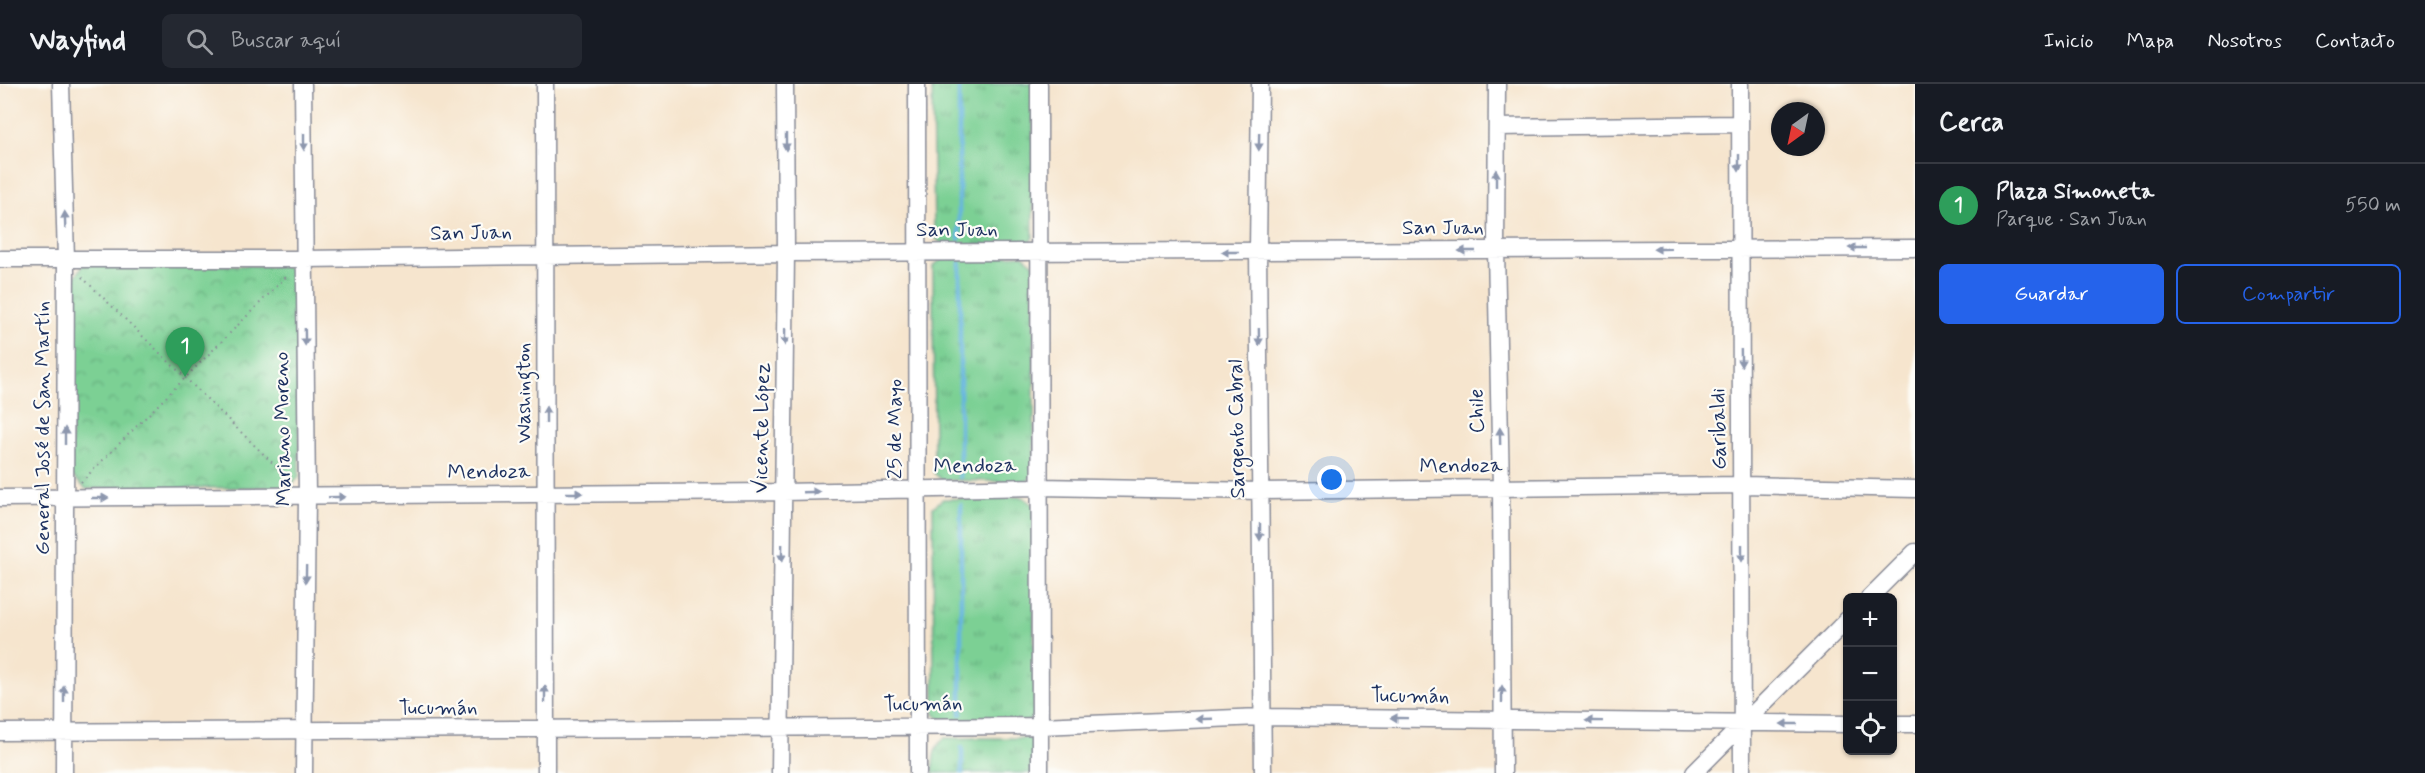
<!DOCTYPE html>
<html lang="es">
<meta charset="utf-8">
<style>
body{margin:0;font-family:Mynerve,sans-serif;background:#242831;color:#f1f3f6}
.controls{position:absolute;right:18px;bottom:18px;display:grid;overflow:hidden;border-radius:9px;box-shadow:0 2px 4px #0004}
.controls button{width:54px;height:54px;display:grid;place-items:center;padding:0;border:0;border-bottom:2px solid #363941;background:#171b24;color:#f1f3f6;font:30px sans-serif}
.compass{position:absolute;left:1771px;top:18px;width:54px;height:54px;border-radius:50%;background:#171b24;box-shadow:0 2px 4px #0004;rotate:213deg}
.you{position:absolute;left:1332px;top:396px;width:21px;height:21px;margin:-15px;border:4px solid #fff;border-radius:50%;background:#1a73e8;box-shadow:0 0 0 9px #1a73e833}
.badge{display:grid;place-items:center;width:39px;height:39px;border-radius:50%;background:#2563eb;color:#fff;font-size:20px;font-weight:700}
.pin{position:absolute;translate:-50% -50px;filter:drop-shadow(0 2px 3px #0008)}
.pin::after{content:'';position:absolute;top:32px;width:21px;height:18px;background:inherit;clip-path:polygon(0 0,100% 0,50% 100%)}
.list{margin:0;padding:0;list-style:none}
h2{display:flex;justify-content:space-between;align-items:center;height:78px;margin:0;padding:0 24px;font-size:26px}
h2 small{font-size:20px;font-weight:400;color:#9ea1a6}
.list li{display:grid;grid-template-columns:39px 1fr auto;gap:18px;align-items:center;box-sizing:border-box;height:84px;padding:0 24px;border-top:2px solid #363941}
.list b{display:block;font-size:22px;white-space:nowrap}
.list p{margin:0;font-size:20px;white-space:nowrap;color:#9ea1a6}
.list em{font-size:20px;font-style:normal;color:#9ea1a6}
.actions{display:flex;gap:12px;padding:18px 24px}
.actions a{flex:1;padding:14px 0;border:2px solid #2563eb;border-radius:9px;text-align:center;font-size:21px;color:#2563eb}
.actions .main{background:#2563eb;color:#fff}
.icon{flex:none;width:33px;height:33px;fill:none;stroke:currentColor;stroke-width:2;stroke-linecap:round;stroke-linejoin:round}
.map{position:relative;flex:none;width:1915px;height:689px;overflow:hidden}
header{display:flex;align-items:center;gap:36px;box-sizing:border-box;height:84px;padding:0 30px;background:#171b24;border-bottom:2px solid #363941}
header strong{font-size:28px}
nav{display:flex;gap:33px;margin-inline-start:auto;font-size:21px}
.search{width:420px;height:54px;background:#242831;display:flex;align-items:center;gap:15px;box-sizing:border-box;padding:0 21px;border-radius:9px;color:#9ea1a6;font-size:22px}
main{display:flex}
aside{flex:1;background:#171b24}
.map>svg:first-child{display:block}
.grass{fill:url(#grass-tufts);stroke:#4b8079;stroke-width:1.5}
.park{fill:url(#park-crowns);stroke:#4b8079;stroke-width:1.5}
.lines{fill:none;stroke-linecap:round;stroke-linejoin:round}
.stream{stroke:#66b5e0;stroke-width:4.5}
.minor-casing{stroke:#888a96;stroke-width:19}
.path{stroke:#888a96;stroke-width:2;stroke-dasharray:1.5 4.5;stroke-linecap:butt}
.minor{stroke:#fff;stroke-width:16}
.oneway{fill:#8d97ae}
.labels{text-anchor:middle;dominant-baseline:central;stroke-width:4.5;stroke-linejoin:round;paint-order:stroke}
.street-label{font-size:21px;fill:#1b2f5e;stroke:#fdfcf7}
</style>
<header>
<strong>Wayfind</strong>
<div class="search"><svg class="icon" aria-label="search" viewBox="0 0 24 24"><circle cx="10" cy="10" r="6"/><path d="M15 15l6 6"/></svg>Buscar aquí</div>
<nav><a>Inicio</a><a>Mapa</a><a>Nosotros</a><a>Contacto</a></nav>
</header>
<main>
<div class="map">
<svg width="1915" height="689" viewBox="0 0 1915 689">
<defs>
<pattern id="grass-tufts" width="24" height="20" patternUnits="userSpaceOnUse" patternTransform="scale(1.5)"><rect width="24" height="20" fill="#7bd094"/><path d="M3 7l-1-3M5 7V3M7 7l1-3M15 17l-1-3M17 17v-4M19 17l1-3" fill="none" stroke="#64a97c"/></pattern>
<pattern id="park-crowns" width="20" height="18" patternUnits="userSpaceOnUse" patternTransform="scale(1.5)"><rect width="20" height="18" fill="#7bd094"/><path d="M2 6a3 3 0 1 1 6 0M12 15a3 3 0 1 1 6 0" fill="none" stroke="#64a97c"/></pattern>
</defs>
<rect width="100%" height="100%" fill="#fdfcf7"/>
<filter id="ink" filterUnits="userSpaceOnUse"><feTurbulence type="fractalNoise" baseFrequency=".0167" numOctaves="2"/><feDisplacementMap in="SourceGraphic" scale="12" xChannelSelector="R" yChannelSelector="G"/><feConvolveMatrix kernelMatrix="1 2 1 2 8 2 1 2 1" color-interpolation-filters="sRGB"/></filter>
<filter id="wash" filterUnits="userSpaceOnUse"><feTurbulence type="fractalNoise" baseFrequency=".008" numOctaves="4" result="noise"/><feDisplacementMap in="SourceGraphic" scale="24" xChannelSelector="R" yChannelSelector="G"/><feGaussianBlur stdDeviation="1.35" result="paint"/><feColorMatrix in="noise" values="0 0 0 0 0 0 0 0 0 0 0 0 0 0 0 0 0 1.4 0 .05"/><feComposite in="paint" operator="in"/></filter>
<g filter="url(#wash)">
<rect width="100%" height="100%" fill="#f6e5ce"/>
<path class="grass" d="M932 0H1033V154L1025 162 942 160 934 153Z
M1023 171 1034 180V390L1026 398 942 396 934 389V385L933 182 943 174Z
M1023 413 1034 422V631L1026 639 942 637 934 630V626L933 423 943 415Z
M944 654H1030L1035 662V689H933C933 673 933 666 944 654Z"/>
<path class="park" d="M84 180 286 182 297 191 299 393 290 403 86 405 71 391 73 196Z"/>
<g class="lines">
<path class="stream" d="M959 155V0
M960 179V393
M961 630V421
M962 689V663"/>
</g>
</g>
<g filter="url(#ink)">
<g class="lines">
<defs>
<path id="minor" d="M61 0 66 175 64 689
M303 0 307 413 304 689
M545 0 546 689
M917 0 918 689
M1039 0 1040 689
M1260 0 1258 167 1263 689
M1497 0 1496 166 1501 404 1503 689
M1740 0 1742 689
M1497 43 1740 40
M0 175H304L786 169 1915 164
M0 414 783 408 1040 403 1260 407 1743 401 1915 405
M1869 514 1915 468
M1892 640H1915
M0 648 1040 642 1261 633 1848 640
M780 689 786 169 785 0
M1694 689 1848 535"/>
</defs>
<use href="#minor" class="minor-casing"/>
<path class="path" d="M82 193 290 396
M81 398 289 190"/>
<use href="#minor" class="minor"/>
</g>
<defs><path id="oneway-solid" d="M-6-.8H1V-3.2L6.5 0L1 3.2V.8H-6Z" transform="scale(1.5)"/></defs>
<g class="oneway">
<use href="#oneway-solid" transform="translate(304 58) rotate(90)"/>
<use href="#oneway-solid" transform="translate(786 58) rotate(90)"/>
<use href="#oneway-solid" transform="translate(1259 58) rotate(91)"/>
<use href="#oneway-solid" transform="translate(1739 79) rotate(90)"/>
<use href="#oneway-solid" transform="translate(1496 94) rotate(-90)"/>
<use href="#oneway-solid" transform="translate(65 136) rotate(-92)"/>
<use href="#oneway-solid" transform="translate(1857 164) rotate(-180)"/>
<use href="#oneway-solid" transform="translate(1662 165) rotate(179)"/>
<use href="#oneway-solid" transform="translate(1467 167) rotate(180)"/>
<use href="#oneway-solid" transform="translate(1230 168) rotate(180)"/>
<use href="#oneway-solid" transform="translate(305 253) rotate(89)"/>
<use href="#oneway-solid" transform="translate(785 253) rotate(91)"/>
<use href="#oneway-solid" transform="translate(1259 253) rotate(89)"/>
<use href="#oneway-solid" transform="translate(1741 274) rotate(89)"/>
<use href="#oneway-solid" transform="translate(546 331) rotate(-90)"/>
<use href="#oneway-solid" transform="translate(65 352) rotate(-90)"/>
<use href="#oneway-solid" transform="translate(1500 352) rotate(-91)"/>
<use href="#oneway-solid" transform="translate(811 408) rotate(-2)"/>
<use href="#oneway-solid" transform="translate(574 409)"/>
<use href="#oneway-solid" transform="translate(337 413) rotate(-1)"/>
<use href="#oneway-solid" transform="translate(100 414)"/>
<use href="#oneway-solid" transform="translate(1260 448) rotate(90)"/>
<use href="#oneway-solid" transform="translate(782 469) rotate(91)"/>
<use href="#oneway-solid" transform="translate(1742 469) rotate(90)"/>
<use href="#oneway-solid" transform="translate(306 490) rotate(91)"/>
<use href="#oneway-solid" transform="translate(64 610) rotate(-90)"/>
<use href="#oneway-solid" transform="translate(545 610) rotate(-90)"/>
<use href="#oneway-solid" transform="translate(1502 610) rotate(-90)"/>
<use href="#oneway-solid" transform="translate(1399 634) rotate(-179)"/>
<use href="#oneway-solid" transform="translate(1204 635) rotate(178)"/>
<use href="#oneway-solid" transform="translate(1594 637) rotate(-179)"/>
<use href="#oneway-solid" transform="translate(1789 640) rotate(-180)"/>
</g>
</g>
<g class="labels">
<g class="street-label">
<text x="1443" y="144">San Juan</text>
<text x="957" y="146">San Juan</text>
<text transform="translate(471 149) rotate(-1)">San Juan</text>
<text transform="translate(524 309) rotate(-90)">Washington</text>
<text transform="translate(1477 327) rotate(-91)">Chile</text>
<text transform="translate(43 344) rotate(-90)">General José de San Martín</text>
<text transform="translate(762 344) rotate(-89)">Vicente López</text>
<text transform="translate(283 345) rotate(-91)">Mariano Moreno</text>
<text transform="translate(895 345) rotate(-90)">25 de Mayo</text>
<text transform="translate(1237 345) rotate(-91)">Sargento Cabral</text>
<text transform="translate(1719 345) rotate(-91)">Garibaldi</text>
<text transform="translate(975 382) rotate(-1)">Mendoza</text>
<text transform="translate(1461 382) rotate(-1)">Mendoza</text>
<text transform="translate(489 388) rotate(-1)">Mendoza</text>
<text transform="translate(1410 612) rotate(1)">Tucumán</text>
<text transform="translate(923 620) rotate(-1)">Tucumán</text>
<text x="438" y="624">Tucumán</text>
</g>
</g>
</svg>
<div class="controls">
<button>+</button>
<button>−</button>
<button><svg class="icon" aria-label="locate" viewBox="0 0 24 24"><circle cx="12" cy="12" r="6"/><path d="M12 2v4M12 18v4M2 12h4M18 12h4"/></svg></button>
</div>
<svg class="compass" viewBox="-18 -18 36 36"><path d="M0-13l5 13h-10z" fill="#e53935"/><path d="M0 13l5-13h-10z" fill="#9ea1a6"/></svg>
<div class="you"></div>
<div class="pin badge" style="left:185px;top:293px;background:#2e9e5b">1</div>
</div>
<aside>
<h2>Cerca<small></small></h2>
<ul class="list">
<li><span class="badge" style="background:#2e9e5b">1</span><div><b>Plaza Simoneta</b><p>Parque · San Juan</p></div><em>550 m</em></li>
</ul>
<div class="actions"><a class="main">Guardar</a><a>Compartir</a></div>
</aside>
</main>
